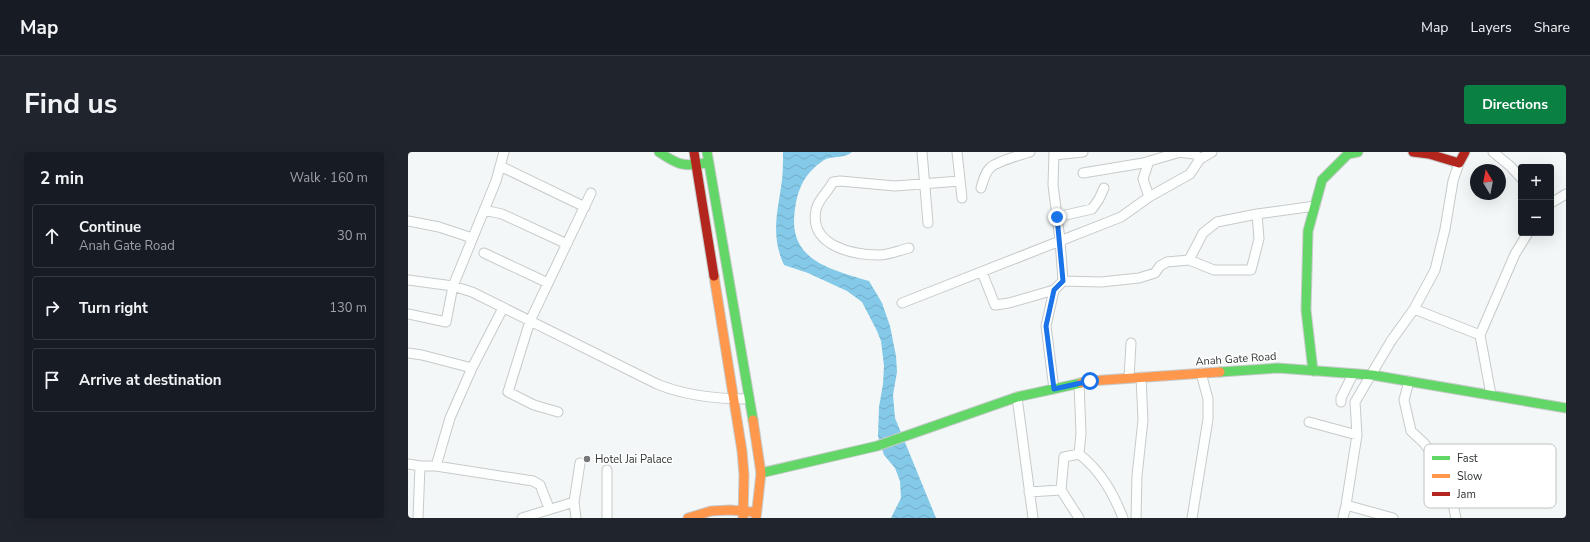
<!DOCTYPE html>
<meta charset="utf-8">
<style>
body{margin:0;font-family:"Nunito Sans",sans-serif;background:#20242c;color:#f1f3f6}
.controls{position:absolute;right:12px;top:12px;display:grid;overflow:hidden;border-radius:4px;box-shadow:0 4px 16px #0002}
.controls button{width:36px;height:36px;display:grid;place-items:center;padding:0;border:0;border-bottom:1px solid #363941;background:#171b24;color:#f1f3f6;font:20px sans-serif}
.compass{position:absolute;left:1062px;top:12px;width:36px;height:36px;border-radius:50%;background:#171b24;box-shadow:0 4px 16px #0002;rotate:350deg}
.stop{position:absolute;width:12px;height:12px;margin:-9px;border:3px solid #1a73e8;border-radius:50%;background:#fff}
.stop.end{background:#1a73e8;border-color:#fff;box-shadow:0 1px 4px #0008}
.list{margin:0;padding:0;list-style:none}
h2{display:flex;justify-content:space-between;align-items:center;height:52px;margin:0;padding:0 16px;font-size:17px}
h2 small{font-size:13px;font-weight:400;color:#9ea1a6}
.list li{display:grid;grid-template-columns:26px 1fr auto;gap:12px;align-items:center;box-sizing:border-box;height:64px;margin:0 8px 8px;padding:0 8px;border:1px solid #363941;border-radius:4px}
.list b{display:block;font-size:15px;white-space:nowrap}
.list p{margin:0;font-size:13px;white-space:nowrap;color:#9ea1a6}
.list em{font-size:13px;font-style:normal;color:#9ea1a6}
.icon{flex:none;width:22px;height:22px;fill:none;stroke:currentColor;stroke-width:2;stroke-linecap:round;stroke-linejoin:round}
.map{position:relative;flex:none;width:1158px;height:366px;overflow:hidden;border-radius:4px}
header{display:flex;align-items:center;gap:24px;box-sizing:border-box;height:56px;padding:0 20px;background:#171b24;border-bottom:1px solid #363941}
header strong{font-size:19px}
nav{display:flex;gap:22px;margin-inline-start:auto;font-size:14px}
.intro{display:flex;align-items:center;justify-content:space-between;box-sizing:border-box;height:96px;padding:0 24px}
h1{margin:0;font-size:28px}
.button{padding:10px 18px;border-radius:4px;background:#0b8043;color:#fff;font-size:14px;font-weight:700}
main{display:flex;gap:24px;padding:0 24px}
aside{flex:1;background:#171b24;border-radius:4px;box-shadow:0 4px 16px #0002}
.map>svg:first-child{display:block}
.water{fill:url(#water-waves)}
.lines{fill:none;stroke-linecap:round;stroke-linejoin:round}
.street-casing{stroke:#c7caca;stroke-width:11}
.fast-casing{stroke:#c7caca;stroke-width:11}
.slow-casing{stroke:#c7caca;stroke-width:11}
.jam-casing{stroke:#c7caca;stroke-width:11}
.street{stroke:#fdfefe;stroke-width:9}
.fast{stroke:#63d668;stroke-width:9}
.slow{stroke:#ff974d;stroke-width:9}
.jam{stroke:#b3261e;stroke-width:9}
.route{stroke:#1a73e8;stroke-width:5}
.poi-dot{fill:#747878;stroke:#fff;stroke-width:1.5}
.labels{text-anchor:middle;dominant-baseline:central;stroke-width:3;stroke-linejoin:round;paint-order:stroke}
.street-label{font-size:11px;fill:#303333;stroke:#fff}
.poi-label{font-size:11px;fill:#303333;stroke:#fff;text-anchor:start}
.key{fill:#fff;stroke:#c1c2c2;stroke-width:1}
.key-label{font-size:11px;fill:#303333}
</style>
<header>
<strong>Map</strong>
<nav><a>Map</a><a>Layers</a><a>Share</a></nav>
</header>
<div class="intro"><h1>Find us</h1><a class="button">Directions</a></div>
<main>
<aside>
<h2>2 min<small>Walk · 160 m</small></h2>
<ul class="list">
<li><svg class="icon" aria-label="ahead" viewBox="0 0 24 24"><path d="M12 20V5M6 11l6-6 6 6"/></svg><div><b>Continue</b><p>Anah Gate Road</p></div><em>30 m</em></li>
<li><svg class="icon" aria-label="right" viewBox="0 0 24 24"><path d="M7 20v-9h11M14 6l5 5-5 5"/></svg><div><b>Turn right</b></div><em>130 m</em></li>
<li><svg class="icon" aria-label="arrive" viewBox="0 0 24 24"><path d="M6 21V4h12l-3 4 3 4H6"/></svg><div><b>Arrive at destination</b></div></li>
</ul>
</aside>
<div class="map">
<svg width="1158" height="366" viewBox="0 0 1158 366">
<defs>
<pattern id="water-waves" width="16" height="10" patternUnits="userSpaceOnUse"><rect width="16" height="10" fill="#84c9e8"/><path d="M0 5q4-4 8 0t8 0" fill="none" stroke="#72adc7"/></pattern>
</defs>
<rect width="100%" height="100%" fill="#f3f7f7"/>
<path class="water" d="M375 0H444C437 6 427 4 418 7 414 9 409 13 406 16 394 27 389 41 387 57 379 108 421 117 461 129L474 151 482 174 488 204 489 220 485 243 487 266 528 366H483L493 346 492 329 487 316 476 303 470 284 471 255 475 232 476 214 473 189 469 179 454 150 439 139 400 121 376 113C362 83 370 59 374 28 375 19 375 9 375 0Z"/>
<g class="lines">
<defs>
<path id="street" d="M514 0 520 71
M549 0 554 46
M646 0 645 33 652 88 655 129 646 138 638 174 646 237
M768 0 787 2 792 7
M1085 0 1102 14 1113 26
M646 3 675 0
M92 14 177 55
M675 21 735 11 769 1
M573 36C575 29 577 20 583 15 590 9 612 3 622 0
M741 45 735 27 741 9
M1143 51 1158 42
M76 58 94 62 159 92
M649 65 684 57 691 47 696 36
M0 69 31 75 64 86
M501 96C492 98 481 103 471 103 445 103 401 94 408 58 410 47 420 40 425 30L432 29 487 34 552 29
M76 101 140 131
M781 108 795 81 809 70 849 62 907 54
M574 120 587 153 601 151 646 138
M0 128 45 134 64 140 249 232C278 244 309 247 340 247
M655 129 693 130 731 126 747 121 752 114 759 110 781 108 806 118H843L851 87 849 62
M494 151 713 65 741 45 782 22 792 7 804 0
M1006 157 1072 183
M0 162 38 170 45 134 88 29 96 0
M0 201 14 203 64 216
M721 226 723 191
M1001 229 996 248 1003 279 1016 291 1027 306 1040 330 1048 366
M671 231 673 281 671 302
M1083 243 1072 183 1107 102 1120 81
M609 245 625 366
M933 250V246L945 222
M150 260 126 253 100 240 122 169 183 41
M901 270 949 283
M0 312 12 314H28L125 329 132 333 141 356
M28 314 42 266 64 216 95 156
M199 318V366
M653 338 656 305 671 302C693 319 705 341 715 366
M621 340 653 338 671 366
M166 350 172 311
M938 353 985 366
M10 366 12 314
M114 366 166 350 168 366
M728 366 729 324 735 268 733 225
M784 366 800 267V247L793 221
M935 366 938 353 949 283 947 250 983 189 1006 157 1027 118 1037 77 1045 29 1051 11"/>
<path id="fast" d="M251 0C270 13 276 15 298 11
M299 0 345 268
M905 219 898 158 900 79 914 28 940 2 950 0
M812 220 870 216 964 223 1158 256
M353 321 469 294 609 245 673 231"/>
<path id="slow" d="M306 124 334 299 336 323 335 366
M673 231 682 229 812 220
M345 268 353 321 348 366
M280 366 303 359 322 358 345 360"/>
<path id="jam" d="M286 0 306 124
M1005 0 1021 2 1051 11 1057 0"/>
</defs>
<use href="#street" class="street-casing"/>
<use href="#fast" class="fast-casing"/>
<use href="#slow" class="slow-casing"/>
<use href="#jam" class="jam-casing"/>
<use href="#street" class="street"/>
<use href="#fast" class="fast"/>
<use href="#slow" class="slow"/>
<use href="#jam" class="jam"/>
</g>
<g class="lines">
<path class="route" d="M649 65 655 129 646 138 638 174 646 237 682 229"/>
</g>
<circle class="poi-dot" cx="179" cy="307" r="4"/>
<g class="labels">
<g class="street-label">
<text transform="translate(828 207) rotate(-4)">Anah Gate Road</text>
</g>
<g class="poi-label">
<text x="187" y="307">Hotel Jai Palace</text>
</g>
</g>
<rect x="1016" y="292" width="132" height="64" rx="6" class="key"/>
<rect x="1024" y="304" width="18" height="4" fill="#63d668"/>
<rect x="1024" y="322" width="18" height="4" fill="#ff974d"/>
<rect x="1024" y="340" width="18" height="4" fill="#b3261e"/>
<g class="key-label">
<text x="1049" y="310">Fast</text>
<text x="1049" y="328">Slow</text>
<text x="1049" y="346">Jam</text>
</g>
</svg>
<div class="controls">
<button>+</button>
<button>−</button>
</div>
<svg class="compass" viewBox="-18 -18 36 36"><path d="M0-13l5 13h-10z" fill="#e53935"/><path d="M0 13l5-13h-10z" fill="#9ea1a6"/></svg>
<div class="stop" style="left:682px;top:229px"></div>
<div class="stop end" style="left:649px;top:65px"></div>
</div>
</main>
